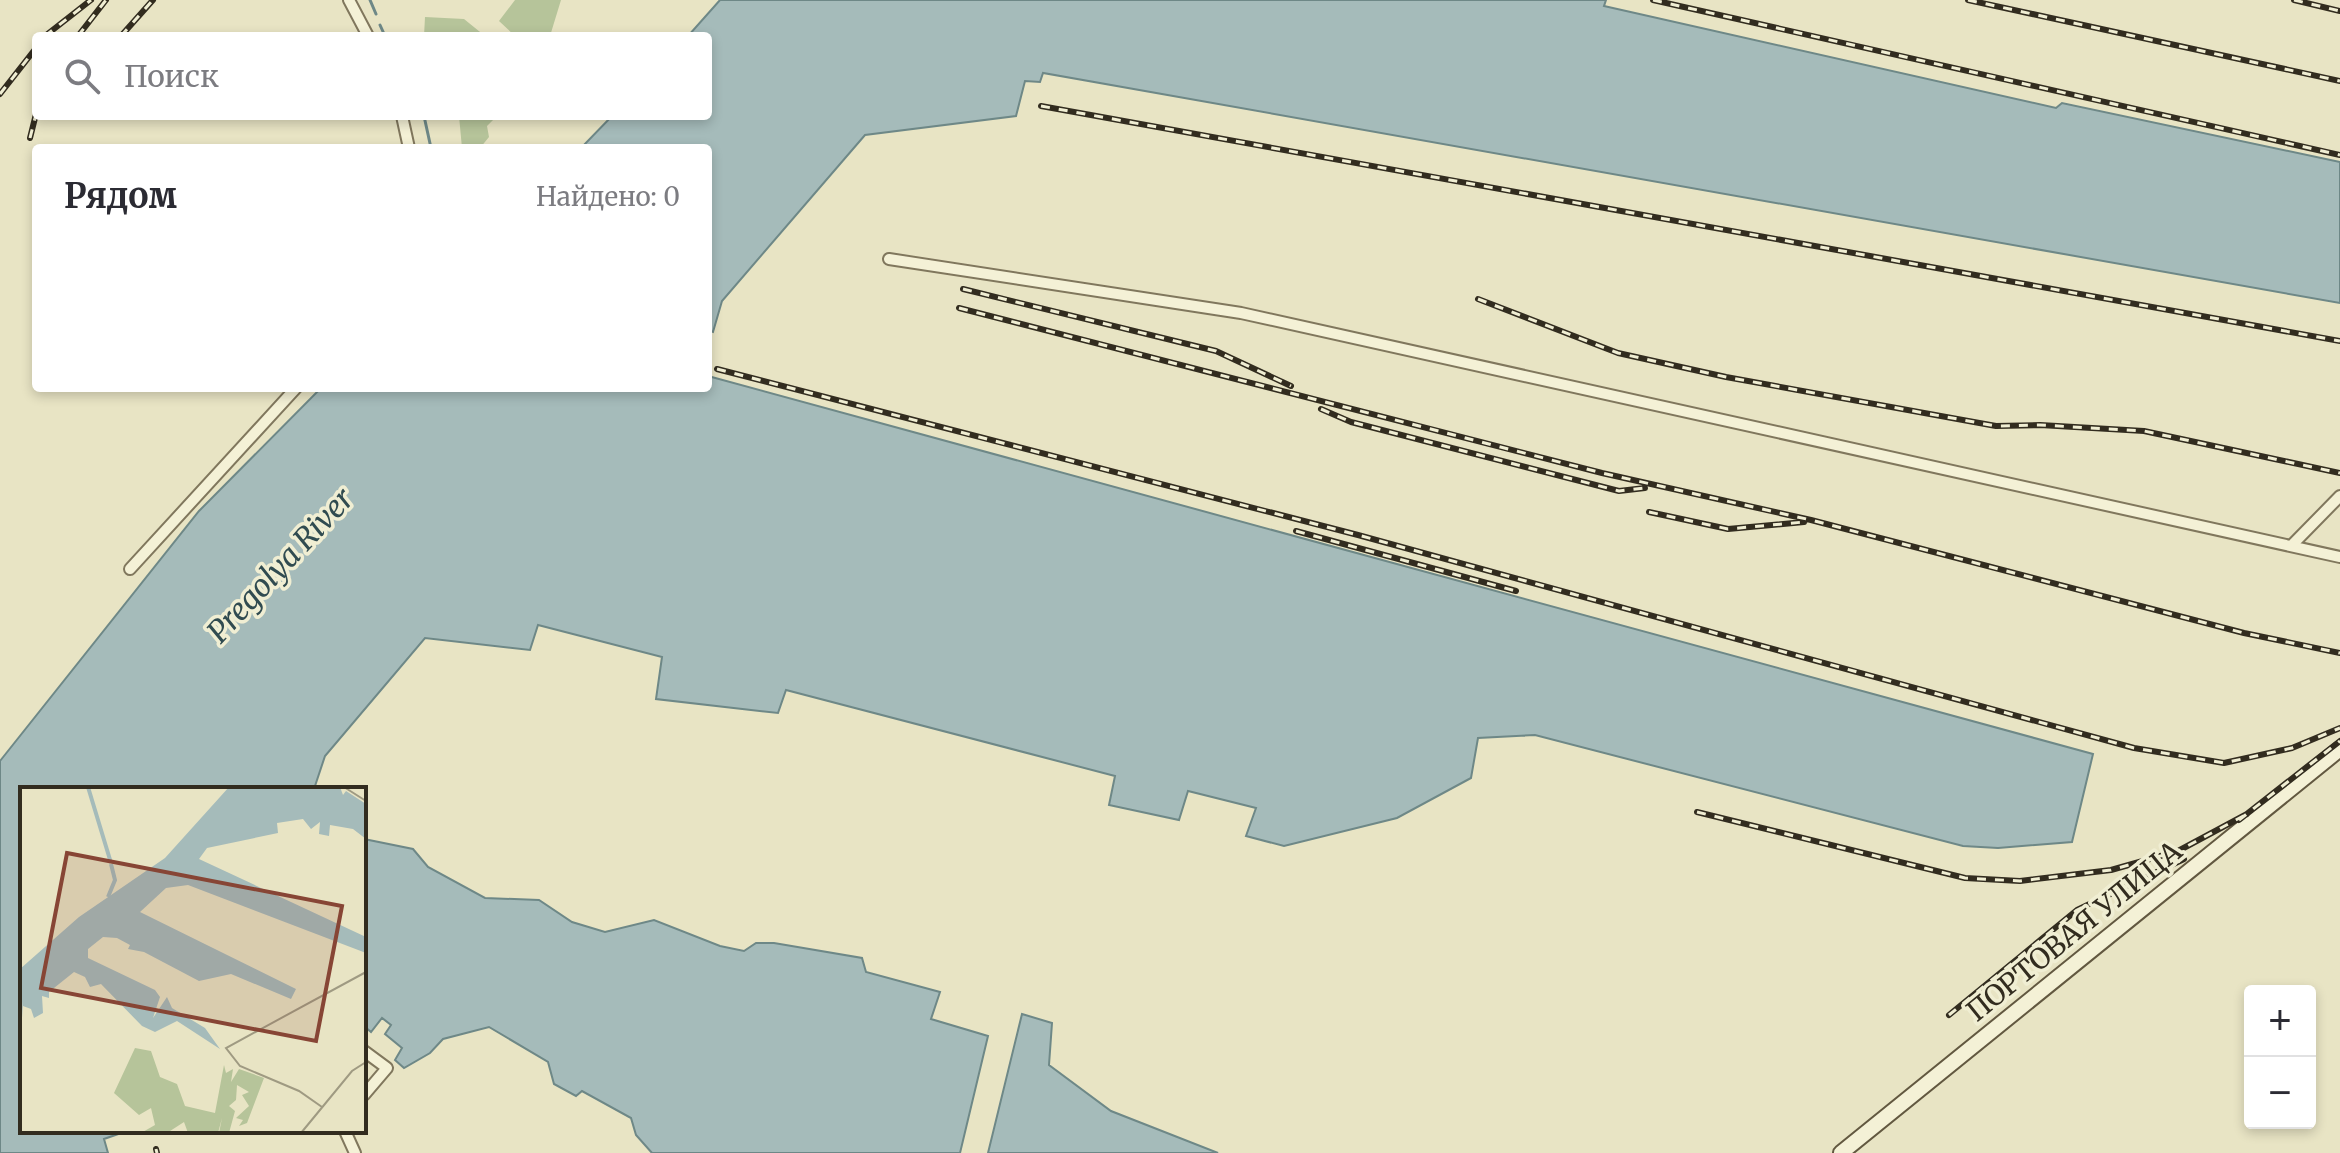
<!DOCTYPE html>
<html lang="ru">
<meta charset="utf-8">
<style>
body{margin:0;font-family:Merriweather,serif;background:#f7f7f7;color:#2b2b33}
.controls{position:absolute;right:24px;bottom:24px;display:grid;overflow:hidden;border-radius:8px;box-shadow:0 4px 12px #0003}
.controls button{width:72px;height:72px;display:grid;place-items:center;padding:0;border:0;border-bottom:2px solid #e1e1e2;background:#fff;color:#2b2b33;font:40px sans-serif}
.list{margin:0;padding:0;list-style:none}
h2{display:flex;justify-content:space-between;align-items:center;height:104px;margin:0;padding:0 32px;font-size:34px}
h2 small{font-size:26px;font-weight:400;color:#7c7c81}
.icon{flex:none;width:44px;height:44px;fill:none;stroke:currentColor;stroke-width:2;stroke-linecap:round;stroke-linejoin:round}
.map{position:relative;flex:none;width:2340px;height:1153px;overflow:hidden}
.search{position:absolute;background:#fff;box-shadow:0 4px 12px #0003;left:32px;top:32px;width:680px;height:88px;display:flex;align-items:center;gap:20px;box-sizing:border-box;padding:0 28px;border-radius:8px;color:#7c7c81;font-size:30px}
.panel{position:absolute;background:#fff;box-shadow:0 4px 12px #0003;left:32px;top:144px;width:680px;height:248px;border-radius:8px}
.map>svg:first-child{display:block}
.green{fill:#b6c49a}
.water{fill:#a5bbba;stroke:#6e8887;stroke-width:2}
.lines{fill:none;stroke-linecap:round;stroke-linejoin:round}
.stream{stroke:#6e8887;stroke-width:3}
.street-casing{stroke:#80775d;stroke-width:14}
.secondary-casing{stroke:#625840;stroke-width:18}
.street{stroke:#f4f1d6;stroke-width:10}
.secondary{stroke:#f4f1d6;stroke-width:14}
.rail-casing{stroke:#322c1f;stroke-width:6}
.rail{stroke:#f0eed3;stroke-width:3;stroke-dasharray:9;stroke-linecap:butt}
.labels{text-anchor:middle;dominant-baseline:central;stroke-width:7;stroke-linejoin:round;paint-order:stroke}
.street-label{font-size:28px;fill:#322c1f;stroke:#f0eed3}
.water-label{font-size:30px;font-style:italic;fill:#304b50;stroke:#f0eed3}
.inset-river{fill:none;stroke:#a5bbba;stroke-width:4}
.inset-road{fill:none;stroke:#9f9a82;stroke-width:2}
.view{fill:#874535;fill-opacity:0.15;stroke:#874535;stroke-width:4}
.inset-edge{fill:none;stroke:#322c1f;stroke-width:4}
</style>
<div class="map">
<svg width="2340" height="1153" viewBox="0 0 2340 1153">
<rect width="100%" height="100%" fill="#e8e4c4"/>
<path class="green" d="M515 0H561L550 36H515L499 21Z
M425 17 464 19 485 36H424Z
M459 116H497L487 126 489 137 480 148H462Z"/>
<path class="water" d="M720 0H1606L1604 6 2056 108 2062 103 2340 162V303L1043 73 1040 82 1025 81 1016 116 865 135 722 301 713 332 708 330V148H581L612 116H708V36H688Z
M708 376 2093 754 2072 842 1998 848 1963 846 1535 735 1478 738 1471 778 1397 818 1284 846 1246 836 1256 808 1188 791 1179 820 1109 805 1115 776 786 690 778 713 656 699 662 657 538 625 530 650 425 638 325 756 314 789H22V1131H127L104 1139 108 1153H0V761L199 511 321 388H708Z
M364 839 413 849 428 867 485 898 539 900 572 922 605 932 654 920 720 946 744 951 756 943H774L862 958 866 972 940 992 931 1019 988 1036 960 1153H652L636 1135 631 1118 582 1091 576 1096 554 1084 548 1062 489 1027 443 1039 430 1053 404 1068 395 1060 402 1048 385 1034 391 1025 382 1018 371 1032 364 1026Z
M1022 1014 1052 1023 1049 1065 1111 1111 1218 1153H988Z"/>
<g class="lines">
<path class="stream" d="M370 0 376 14
M380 25 385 36
M424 116 431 148"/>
<defs>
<path id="street" d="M349 0 368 36
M402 116 409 148
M889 259 1241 313 2340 557
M2292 545 2340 496
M130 569 296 388
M364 1051 387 1068 364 1095
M345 1131 355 1153"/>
<path id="secondary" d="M1841 1153 2340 749"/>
</defs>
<use href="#street" class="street-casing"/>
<use href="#secondary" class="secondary-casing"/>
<use href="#street" class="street"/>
<use href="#secondary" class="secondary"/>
<defs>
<path id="rail" d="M1653 0 2340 155
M1968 0 2340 81
M2294 0 2340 11
M45 36 91 0
M78 36 106 0
M121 36 153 0
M0 94 36 48
M1041 106 2340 341
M30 138 36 114
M963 289 1216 351 1291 386
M1478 299 1618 353 1726 377 1996 426 2040 425 2144 431 2340 473
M959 308 1602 473 1811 520 2244 633 2340 653
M717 369 1358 535 2134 748 2224 763 2292 748 2340 728
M1321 409 1351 422 1619 491 1645 488
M1649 512 1728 529 1804 522
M1296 531 1516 591
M1697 812 1965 878 2020 881 2111 870 2178 851 2247 814
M2239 820 2340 741
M1949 1015 2077 910 2184 859
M156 1149 157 1153"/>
</defs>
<use href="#rail" class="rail-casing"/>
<use href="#rail" class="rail"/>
</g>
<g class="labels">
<g class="street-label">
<text transform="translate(2074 931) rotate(-39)">ПОРТОВАЯ УЛИЦА</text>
</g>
<g class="water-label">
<text transform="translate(280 565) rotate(-47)">Pregolya River</text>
</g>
</g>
<g transform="translate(20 787)">
<rect width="346" height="346" fill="#e8e4c4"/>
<path d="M115 261 131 264 140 290 157 297 165 319 195 326 204 278 206 286 213 282 211 295 219 282 244 291 227 336 219 339 223 333 216 331 229 319 222 308 229 305 217 298 216 313 209 319 215 324 209 346H199L202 331 198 346H168L164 335 147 346H121L135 338 131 321 119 328 94 306Z" fill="#b6c49a"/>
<path d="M209 0H320L323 8 326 4 346 17V52L333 42 310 38 309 49 299 47 300 35 291 42 283 32 257 36 258 46 187 61 179 72 346 150V166L168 98 146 101 120 125 276 202 271 212 211 187 179 194 124 165 108 162 110 158 97 151 83 150 68 162V171L135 203 140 210 133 231 147 210 152 221 185 241 200 262 157 234 135 245 122 239 81 197 70 200 65 190 54 185 29 205V211L22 209 23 226 14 231 11 222 3 219V231L0 182 59 130 145 71Z" fill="#a5bbba"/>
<path class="inset-river" d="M68 0 91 76M88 110 95 93 91 77"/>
<path class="inset-road" d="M324 0 346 14M302 320 279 304 220 279 206 261 346 185M281 346 332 284 346 275"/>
<path class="view" d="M47 66 322 119 296 254 21 201Z"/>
<rect width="346" height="346" class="inset-edge"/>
</g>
</svg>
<div class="controls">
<button>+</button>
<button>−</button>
</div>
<div class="search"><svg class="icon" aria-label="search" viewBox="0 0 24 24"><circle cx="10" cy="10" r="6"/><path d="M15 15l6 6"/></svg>Поиск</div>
<section class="panel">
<h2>Рядом<small>Найдено: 0</small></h2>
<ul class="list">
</ul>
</section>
</div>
